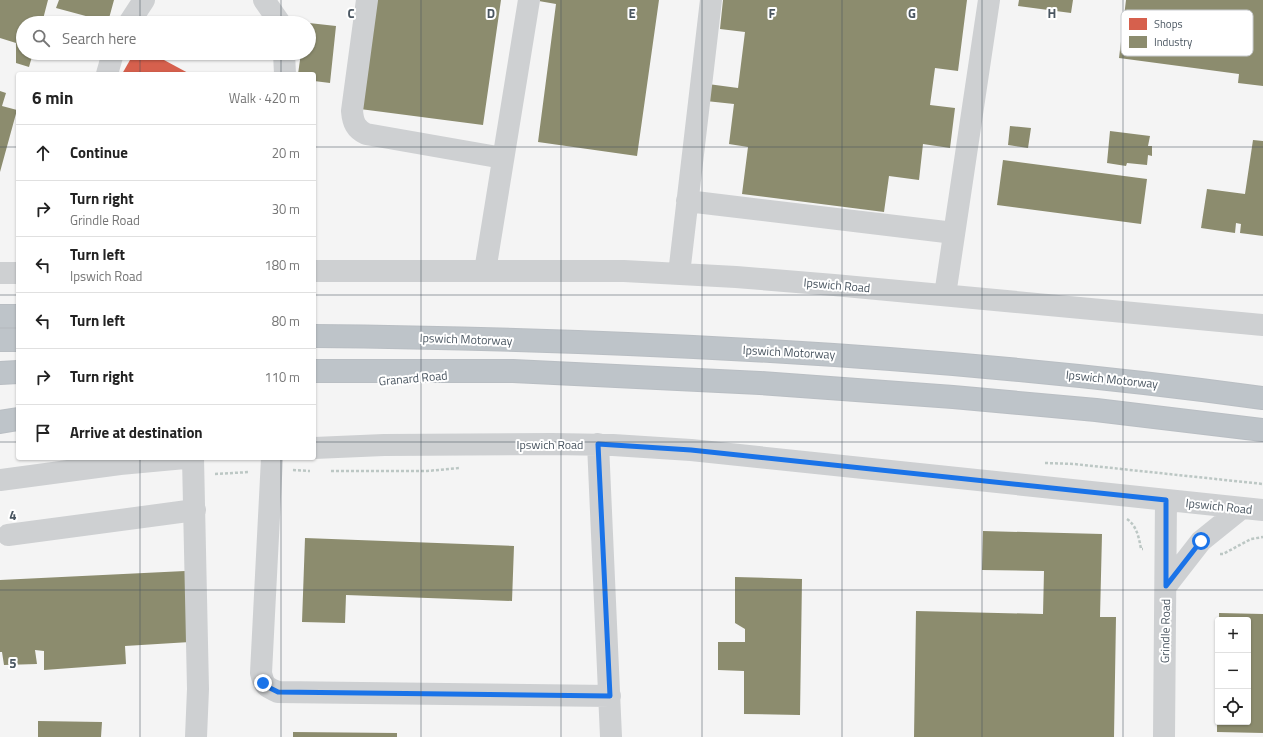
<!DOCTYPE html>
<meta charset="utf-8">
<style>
body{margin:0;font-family:"Titillium Web",sans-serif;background:#f2f2f2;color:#222}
.controls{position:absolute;right:12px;bottom:12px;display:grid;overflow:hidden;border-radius:4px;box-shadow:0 1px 3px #0004}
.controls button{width:36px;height:36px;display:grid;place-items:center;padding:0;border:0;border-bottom:1px solid #e0e0e0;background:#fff;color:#222;font:20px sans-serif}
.stop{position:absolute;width:12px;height:12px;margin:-9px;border:3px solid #1a73e8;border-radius:50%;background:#fff}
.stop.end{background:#1a73e8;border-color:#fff;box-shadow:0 1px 4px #0008}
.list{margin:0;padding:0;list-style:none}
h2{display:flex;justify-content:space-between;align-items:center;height:52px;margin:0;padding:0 16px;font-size:17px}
h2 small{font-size:13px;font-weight:400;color:#767676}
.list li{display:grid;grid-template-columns:26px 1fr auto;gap:12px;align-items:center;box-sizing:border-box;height:56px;padding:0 16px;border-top:1px solid #e0e0e0}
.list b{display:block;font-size:15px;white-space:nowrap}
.list p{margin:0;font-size:13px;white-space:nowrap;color:#767676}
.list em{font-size:13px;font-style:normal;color:#767676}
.icon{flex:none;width:22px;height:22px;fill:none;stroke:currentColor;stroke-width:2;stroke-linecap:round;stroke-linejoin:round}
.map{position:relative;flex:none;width:1263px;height:737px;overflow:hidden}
.search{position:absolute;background:#fff;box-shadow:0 1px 3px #0004;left:16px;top:16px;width:300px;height:44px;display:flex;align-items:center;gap:10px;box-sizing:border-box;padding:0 14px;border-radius:22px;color:#767676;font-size:15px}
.panel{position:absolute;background:#fff;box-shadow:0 1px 3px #0004;left:16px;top:72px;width:300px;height:388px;border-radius:4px}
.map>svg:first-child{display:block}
.shops{fill:#d6604d}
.industry{fill:#8c8c6e}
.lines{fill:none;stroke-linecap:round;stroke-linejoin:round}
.highway-casing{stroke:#b9bec3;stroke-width:24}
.path{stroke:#bcc7c4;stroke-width:2.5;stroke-dasharray:3 2;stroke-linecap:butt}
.minor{stroke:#ced0d2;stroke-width:22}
.highway{stroke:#bec4c9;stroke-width:22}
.route{stroke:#1a73e8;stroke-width:5}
.grid{fill:none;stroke:#4a5661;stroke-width:1;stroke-opacity:0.55}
.labels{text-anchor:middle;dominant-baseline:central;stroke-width:4;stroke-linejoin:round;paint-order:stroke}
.street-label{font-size:12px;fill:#4a5661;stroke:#fff}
.key{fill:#fff;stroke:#c9ccd0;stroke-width:1}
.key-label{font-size:11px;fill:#4a5661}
.grid-label{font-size:13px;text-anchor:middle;font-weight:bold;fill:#4a5661;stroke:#fff;stroke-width:4;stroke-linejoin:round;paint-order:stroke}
</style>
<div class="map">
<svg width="1263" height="737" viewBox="0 0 1263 737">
<rect width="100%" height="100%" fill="#f4f4f4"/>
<path class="shops" d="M134 53H151L190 74H122Z"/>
<path class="industry" d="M0 0H48L42 23H23V53H33L29 67 16 63V43L0 38Z
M59 0H114L108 22 56 8Z
M374 0H501L483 125 360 109Z
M533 0H659L637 156 538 142 556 4Z
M723 0H967L958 71 935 68 930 105 955 108 950 148 923 144 919 180 889 176 884 212 742 194 748 147 729 144 734 104 706 101 708 84 738 88 745 32 720 29Z
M1019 0H1073L1071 13 1018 6Z
M1126 0H1263V86L1238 83 1239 74 1119 58Z
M309 23 336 26 330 83 314 81V74H298L301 53H309Z
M0 91 6 93 2 106 17 110 0 172Z
M1010 126 1031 128 1028 148 1008 145Z
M1110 131 1150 136 1148 146H1152V156L1148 155 1147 165 1127 163 1126 166 1107 163Z
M1253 140 1263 141V236L1240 233 1241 224 1236 223 1235 233 1201 228 1207 189 1245 194Z
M1003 160 1147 179 1141 224 997 205Z
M983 531 1102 534 1100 617H1116L1114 737H914L916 611 1043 614 1044 571 982 570Z
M305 538 514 546 512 601 346 595 345 623 302 622Z
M185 571 190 642 125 646 126 664 44 670V651L35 650 37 664 4 665 2 652H0V580Z
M735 577 802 579 800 715 744 714V671L718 670V642H745V629L735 623Z
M1219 613 1263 614V733L1217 732V722H1248V620H1219Z
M38 721 102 722 101 737H38Z
M293 732 397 733V737H293Z"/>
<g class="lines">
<defs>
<path id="highway" d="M0 316H18
M314 336C631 339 949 355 1263 398
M0 340H18
M314 371H513L760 383 953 397 1096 410 1263 430
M0 373 18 372
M0 422 18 419"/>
</defs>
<use href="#highway" class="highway-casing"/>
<path class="path" d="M1045 463 1074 464 1263 484
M293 470 310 471
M331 471H427L460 468
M215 474 250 472
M1127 519C1137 526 1139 538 1141 549H1143
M1220 554H1223L1251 539 1263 537"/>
<path class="minor" d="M264 0 280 23
M367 0 352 111C353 123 356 129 366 134L503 158
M129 23 144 0
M284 53 285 74
M107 74 113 53
M687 201 954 233
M314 271H624L736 277 834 285 1263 325
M485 271 529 0
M0 273H18
M679 274 711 0
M945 295 989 0
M598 444 611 737
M314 448 384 445 552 444 613 445 691 450 1263 510
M193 458 198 689 196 737
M272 458 261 673C264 686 266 687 278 692L610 696
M0 480 120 464 185 458
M8 535 195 510
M1166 586 1201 541 1242 508
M1164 737 1166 500"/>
<use href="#highway" class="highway"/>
</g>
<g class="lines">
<path class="route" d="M263 683 270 688 278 692 610 696 598 444 691 450 1166 500V586L1201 541"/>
</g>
<path class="grid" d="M140 0V23M281 0V23M421 0V737M561 0V737M702 0V737M842 0V737M982 0V737M1123 0V737M140 53V74M281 53V74M0 147H18M314 147H1263M0 295H18M314 295H1263M0 442H18M314 442H1263M140 458V737M281 458V737M0 590H1263"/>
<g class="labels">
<g class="street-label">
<text transform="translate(837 285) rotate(5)">Ipswich Road</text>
<text transform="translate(466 339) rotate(2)">Ipswich Motorway</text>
<text transform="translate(789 352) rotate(3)">Ipswich Motorway</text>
<text transform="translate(413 378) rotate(-5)">Granard Road</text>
<text transform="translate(1112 379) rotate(6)">Ipswich Motorway</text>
<text x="550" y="444">Ipswich Road</text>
<text transform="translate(1219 506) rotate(6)">Ipswich Road</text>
<text transform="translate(1165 631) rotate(-89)">Grindle Road</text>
</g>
</g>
<rect x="1121" y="10" width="132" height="46" rx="6" class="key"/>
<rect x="1129" y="18" width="18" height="12" fill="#d6604d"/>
<rect x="1129" y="36" width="18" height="12" fill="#8c8c6e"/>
<g class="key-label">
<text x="1154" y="28">Shops</text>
<text x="1154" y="46">Industry</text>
</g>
<g class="grid-label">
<text x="351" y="18">C</text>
<text x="491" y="18">D</text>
<text x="632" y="18">E</text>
<text x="772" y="18">F</text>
<text x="912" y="18">G</text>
<text x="1052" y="18">H</text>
<text x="13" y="520">4</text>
<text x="13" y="668">5</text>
</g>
</svg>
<div class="controls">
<button>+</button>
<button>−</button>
<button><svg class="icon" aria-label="locate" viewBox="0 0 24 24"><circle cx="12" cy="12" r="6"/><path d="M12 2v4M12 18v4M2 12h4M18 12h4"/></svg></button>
</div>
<div class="stop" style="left:1201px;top:541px"></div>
<div class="stop end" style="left:263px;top:683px"></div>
<div class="search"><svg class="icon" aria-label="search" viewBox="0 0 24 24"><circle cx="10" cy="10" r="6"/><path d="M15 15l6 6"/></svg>Search here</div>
<section class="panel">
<h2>6 min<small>Walk · 420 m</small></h2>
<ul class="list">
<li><svg class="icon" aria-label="ahead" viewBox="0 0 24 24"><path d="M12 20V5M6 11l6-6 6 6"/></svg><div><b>Continue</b></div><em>20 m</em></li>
<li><svg class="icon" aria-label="right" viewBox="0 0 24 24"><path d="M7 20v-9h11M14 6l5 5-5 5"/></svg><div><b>Turn right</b><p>Grindle Road</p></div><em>30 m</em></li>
<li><svg class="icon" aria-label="left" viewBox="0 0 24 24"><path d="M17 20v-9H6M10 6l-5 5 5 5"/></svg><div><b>Turn left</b><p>Ipswich Road</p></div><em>180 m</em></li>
<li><svg class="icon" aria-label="left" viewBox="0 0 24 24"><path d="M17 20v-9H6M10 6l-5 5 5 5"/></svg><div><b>Turn left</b></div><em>80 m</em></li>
<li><svg class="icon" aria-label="right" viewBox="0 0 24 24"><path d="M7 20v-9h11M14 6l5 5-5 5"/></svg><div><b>Turn right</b></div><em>110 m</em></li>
<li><svg class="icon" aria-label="arrive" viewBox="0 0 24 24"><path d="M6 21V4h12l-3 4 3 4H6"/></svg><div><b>Arrive at destination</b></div></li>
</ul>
</section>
</div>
